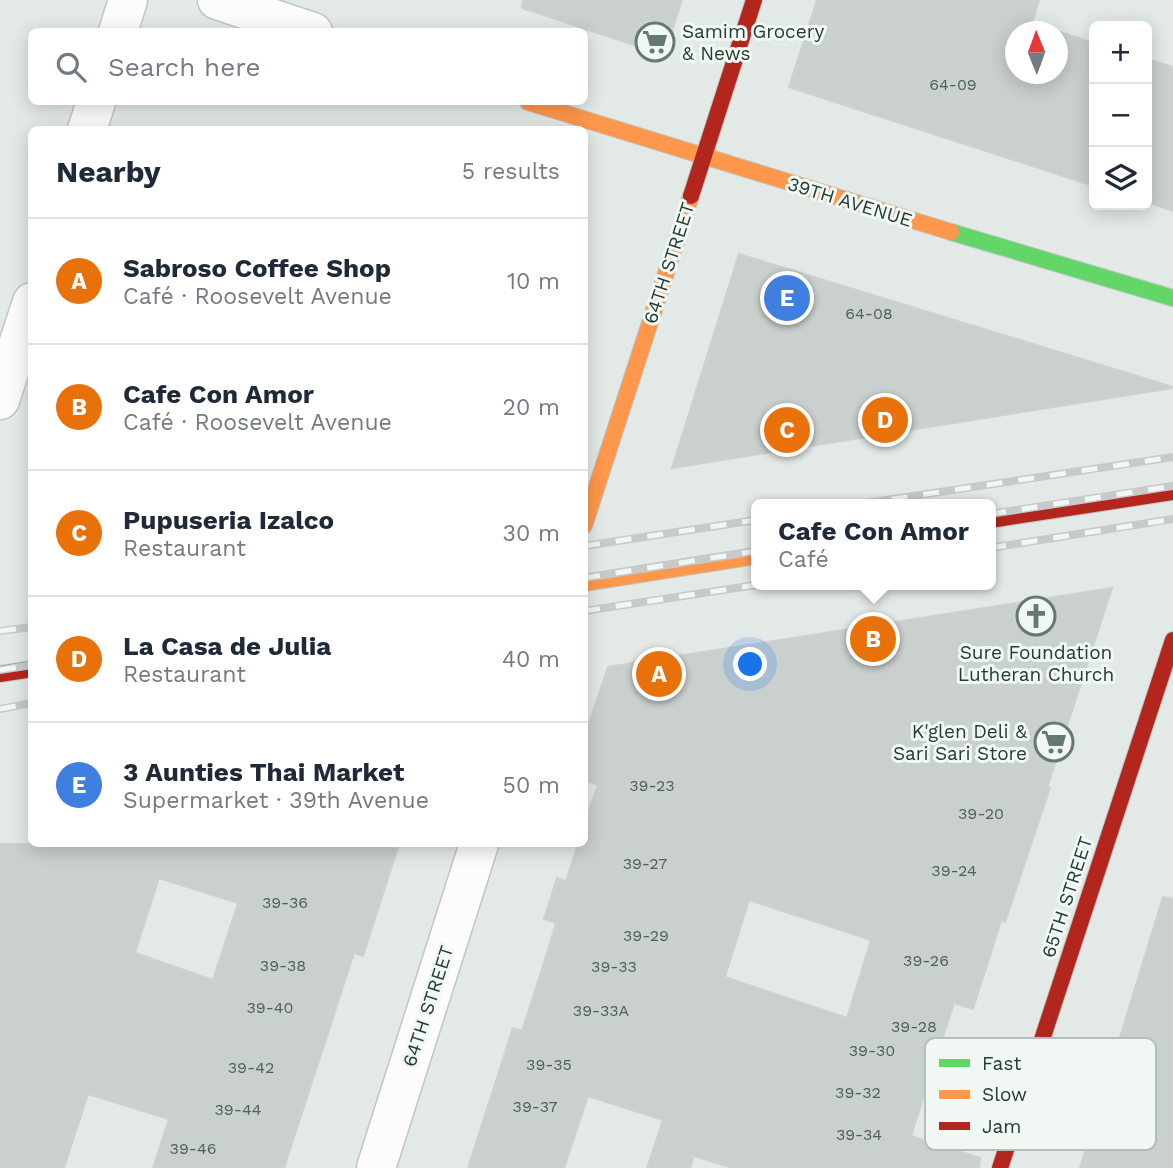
<!DOCTYPE html>
<meta charset="utf-8">
<style>
body{margin:0;font-family:"Work Sans",sans-serif;background:#f6f6f7;color:#1f2937}
.controls{position:absolute;right:21px;top:21px;display:grid;overflow:hidden;border-radius:10px;box-shadow:0 4px 18px #0003}
.controls button{width:63px;height:63px;display:grid;place-items:center;padding:0;border:0;border-bottom:2px solid #e0e1e3;background:#fff;color:#1f2937;font:35px sans-serif}
.compass{position:absolute;left:1005px;top:21px;width:63px;height:63px;border-radius:50%;background:#fff;box-shadow:0 4px 18px #0003;rotate:359deg}
.you{position:absolute;left:751px;top:665px;width:24px;height:24px;margin:-18px;border:5px solid #fff;border-radius:50%;background:#1a73e8;box-shadow:0 0 0 10px #1a73e833}
.badge{display:grid;place-items:center;width:46px;height:46px;border-radius:50%;background:#0f766e;color:#fff;font-size:23px;font-weight:700}
.pin{position:absolute;translate:-50% -50%;border:4px solid #fff;box-shadow:0 2px 7px #0006}
.popup{position:absolute;left:751px;top:499px;width:245px;height:91px;box-sizing:border-box;display:grid;place-content:center;border-radius:10px;background:#fff;filter:drop-shadow(0 2px 5px #0005);font-size:23px;white-space:nowrap;color:#747a83}
.popup b{font-size:26px;color:#1f2937}
.popup::after{content:'';position:absolute;left:50%;top:100%;margin-left:-14px;border:14px solid transparent;border-top-color:#fff}
.list{margin:0;padding:0;list-style:none}
h2{display:flex;justify-content:space-between;align-items:center;height:91px;margin:0;padding:0 28px;font-size:30px}
h2 small{font-size:23px;font-weight:400;color:#747a83}
.list li{display:grid;grid-template-columns:46px 1fr auto;gap:21px;align-items:center;box-sizing:border-box;height:126px;padding:0 28px;border-top:2px solid #e0e1e3}
.list b{display:block;font-size:26px;white-space:nowrap}
.list p{margin:0;font-size:23px;white-space:nowrap;color:#747a83}
.list em{font-size:23px;font-style:normal;color:#747a83}
.icon{flex:none;width:38px;height:38px;fill:none;stroke:currentColor;stroke-width:2;stroke-linecap:round;stroke-linejoin:round}
.map{position:relative;flex:none;width:1173px;height:1168px;overflow:hidden}
.search{position:absolute;background:#fff;box-shadow:0 4px 18px #0003;left:28px;top:28px;width:560px;height:77px;display:flex;align-items:center;gap:18px;box-sizing:border-box;padding:0 24px;border-radius:10px;color:#747a83;font-size:26px}
.panel{position:absolute;background:#fff;box-shadow:0 4px 18px #0003;left:28px;top:126px;width:560px;height:721px;border-radius:10px}
.map>svg:first-child{display:block}
.building{fill:#cad0cd;stroke:#ccd2cf;stroke-width:2;fill-rule:evenodd}
.lines{fill:none;stroke-linecap:round;stroke-linejoin:round}
.street-casing{stroke:#c0c6c3;stroke-width:41}
.fast-casing{stroke:#bfc7c3;stroke-width:18}
.slow-casing{stroke:#bfc7c3;stroke-width:18}
.jam-casing{stroke:#bfc7c3;stroke-width:18}
.street{stroke:#fbfcfb;stroke-width:38}
.fast{stroke:#63d668;stroke-width:16}
.slow{stroke:#ff974d;stroke-width:16}
.jam{stroke:#b3261e;stroke-width:16}
.rail-casing{stroke:#c7cac9;stroke-width:8}
.rail{stroke:#f1f8f4;stroke-width:5;stroke-dasharray:16;stroke-linecap:butt}
.labels{text-anchor:middle;dominant-baseline:central;stroke-width:6;stroke-linejoin:round;paint-order:stroke}
.number-label{font-size:16px;fill:#4d615b}
.poi-label{font-size:19px;fill:#223b34;stroke:#f1f8f4;text-anchor:start}
.street-label{font-size:19px;fill:#223b34;stroke:#f1f8f4}
.key{fill:#f1f8f4;stroke:#b3bfba;stroke-width:2}
.key-label{font-size:19px;fill:#223b34}
</style>
<div class="map">
<svg width="1173" height="1168" viewBox="0 0 1173 1168">
<rect width="100%" height="100%" fill="#e3e9e6"/>
<path class="building" d="M523 0H682L664 55 522 8Z
M817 0H1039L1032 23 1094 43V186L789 87ZM1016 32H1058V74H1016Z
M1147 59 1173 67V211L1147 202Z
M739 254 1173 387V388L672 468Z
M1112 588 1047 788H1050L1005 922 1001 921 973 1009 954 1003 911 1136 980 1158 979 1168H733L694 1156 690 1168H647L663 1120 588 1096 564 1168H468L513 1028 522 1031 542 969 556 923 544 919 557 878 566 881 578 844H584V825L598 785 584 780V738L608 667ZM749 900 871 940 847 1018 725 977Z
M0 844H399L363 956 354 953 284 1168H153L169 1119 88 1094 64 1168H0ZM159 878 238 903 213 980 135 953Z
M1163 897 1173 899V1168H1080Z"/>
<g class="lines">
<defs>
<path id="street" d="M217 0 313 32
M118 32 128 0
M87 130 96 102
M0 400 32 302
M376 1168 479 844"/>
<path id="fast" d="M951 232 1173 298"/>
<path id="slow" d="M528 102 951 232
M584 526 691 196
M584 583 756 556"/>
<path id="jam" d="M691 196 754 0
M990 520 1173 492
M0 674 32 669
M1000 1168 1173 640"/>
</defs>
<use href="#street" class="street-casing"/>
<use href="#fast" class="fast-casing"/>
<use href="#slow" class="slow-casing"/>
<use href="#jam" class="jam-casing"/>
<use href="#street" class="street"/>
<use href="#fast" class="fast"/>
<use href="#slow" class="slow"/>
<use href="#jam" class="jam"/>
<defs>
<path id="rail" d="M860 504 1173 457
M990 514 1173 486
M584 546 756 520
M990 548 1173 519
M584 578 756 551
M584 611 756 585
M0 631 32 627
M0 670 32 665
M0 709 32 703"/>
</defs>
<use href="#rail" class="rail-casing"/>
<use href="#rail" class="rail"/>
</g>
<defs>
<symbol id="supermarket-ring" viewBox="-11 -11 22 22"><circle r="9.5" fill="#f1f8f4" stroke="#667872" stroke-width="1.5"/><path d="M-6-5.5h2.5l.6 2H6L4.5 2H-2.5L-4.4-4H-6ZM-1.5 3.2a1.3 1.3 0 1 0 .1 0ZM3 3.2a1.3 1.3 0 1 0 .1 0Z" fill="#667872"/></symbol>
<symbol id="church-ring" viewBox="-11 -11 22 22"><circle r="9.5" fill="#f1f8f4" stroke="#667872" stroke-width="1.5"/><path d="M-1.2-6h2.4v3.5h3.3v2.4h-3.3V6h-2.4V-.1h-3.3v-2.4h3.3Z" fill="#667872"/></symbol>
</defs>
<g fill-rule="evenodd">
<use href="#supermarket-ring" x="633" y="20" width="44" height="44"/>
<use href="#church-ring" x="1014" y="594" width="44" height="44"/>
<use href="#supermarket-ring" x="1032" y="720" width="44" height="44"/>
</g>
<g class="labels">
<g class="number-label">
<text x="953" y="84">64-09</text>
<text x="869" y="313">64-08</text>
<text x="652" y="785">39-23</text>
<text x="981" y="813">39-20</text>
<text x="645" y="863">39-27</text>
<text x="954" y="870">39-24</text>
<text x="285" y="902">39-36</text>
<text x="646" y="935">39-29</text>
<text x="926" y="960">39-26</text>
<text x="283" y="965">39-38</text>
<text x="614" y="966">39-33</text>
<text x="270" y="1007">39-40</text>
<text x="601" y="1010">39-33A</text>
<text x="914" y="1026">39-28</text>
<text x="872" y="1050">39-30</text>
<text x="549" y="1064">39-35</text>
<text x="251" y="1067">39-42</text>
<text x="858" y="1092">39-32</text>
<text x="535" y="1106">39-37</text>
<text x="238" y="1109">39-44</text>
<text x="859" y="1134">39-34</text>
<text x="193" y="1148">39-46</text>
</g>
<g class="poi-label">
<text x="682" y="31">Samim Grocery<tspan x="682" dy="22">&amp; News</tspan></text>
<text x="1036" y="652" text-anchor="middle">Sure Foundation<tspan x="1036" dy="22">Lutheran Church</tspan></text>
<text x="1027" y="731" text-anchor="end">K'glen Deli &amp;<tspan x="1027" dy="22">Sari Sari Store</tspan></text>
</g>
<g class="street-label">
<text transform="translate(850 202) rotate(17)">39TH AVENUE</text>
<text transform="translate(669 263) rotate(-72)">64TH STREET</text>
<text transform="translate(1067 897) rotate(-72)">65TH STREET</text>
<text transform="translate(428 1006) rotate(-72)">64TH STREET</text>
</g>
</g>
<rect x="925" y="1038" width="231" height="112" rx="10" class="key"/>
<rect x="939" y="1059" width="31" height="8" fill="#63d668"/>
<rect x="939" y="1090" width="31" height="9" fill="#ff974d"/>
<rect x="939" y="1122" width="31" height="8" fill="#b3261e"/>
<g class="key-label">
<text x="982" y="1070">Fast</text>
<text x="982" y="1101">Slow</text>
<text x="982" y="1133">Jam</text>
</g>
</svg>
<div class="controls">
<button>+</button>
<button>−</button>
<button><svg class="icon" aria-label="layers" viewBox="0 0 24 24"><path d="M12 4l9 5-9 5-9-5zM3 14l9 5 9-5"/></svg></button>
</div>
<svg class="compass" viewBox="-18 -18 36 36"><path d="M0-13l5 13h-10z" fill="#e53935"/><path d="M0 13l5-13h-10z" fill="#747a83"/></svg>
<div class="you"></div>
<div class="pin badge" style="left:659px;top:674px;background:#e8710a">A</div>
<div class="pin badge" style="left:873px;top:639px;background:#e8710a">B</div>
<div class="popup"><b>Cafe Con Amor</b>Café</div>
<div class="pin badge" style="left:787px;top:430px;background:#e8710a">C</div>
<div class="pin badge" style="left:885px;top:420px;background:#e8710a">D</div>
<div class="pin badge" style="left:787px;top:298px;background:#3f7fe0">E</div>
<div class="search"><svg class="icon" aria-label="search" viewBox="0 0 24 24"><circle cx="10" cy="10" r="6"/><path d="M15 15l6 6"/></svg>Search here</div>
<section class="panel">
<h2>Nearby<small>5 results</small></h2>
<ul class="list">
<li><span class="badge" style="background:#e8710a">A</span><div><b>Sabroso Coffee Shop</b><p>Café · Roosevelt Avenue</p></div><em>10 m</em></li>
<li><span class="badge" style="background:#e8710a">B</span><div><b>Cafe Con Amor</b><p>Café · Roosevelt Avenue</p></div><em>20 m</em></li>
<li><span class="badge" style="background:#e8710a">C</span><div><b>Pupuseria Izalco</b><p>Restaurant</p></div><em>30 m</em></li>
<li><span class="badge" style="background:#e8710a">D</span><div><b>La Casa de Julia</b><p>Restaurant</p></div><em>40 m</em></li>
<li><span class="badge" style="background:#3f7fe0">E</span><div><b>3 Aunties Thai Market</b><p>Supermarket · 39th Avenue</p></div><em>50 m</em></li>
</ul>
</section>
</div>
